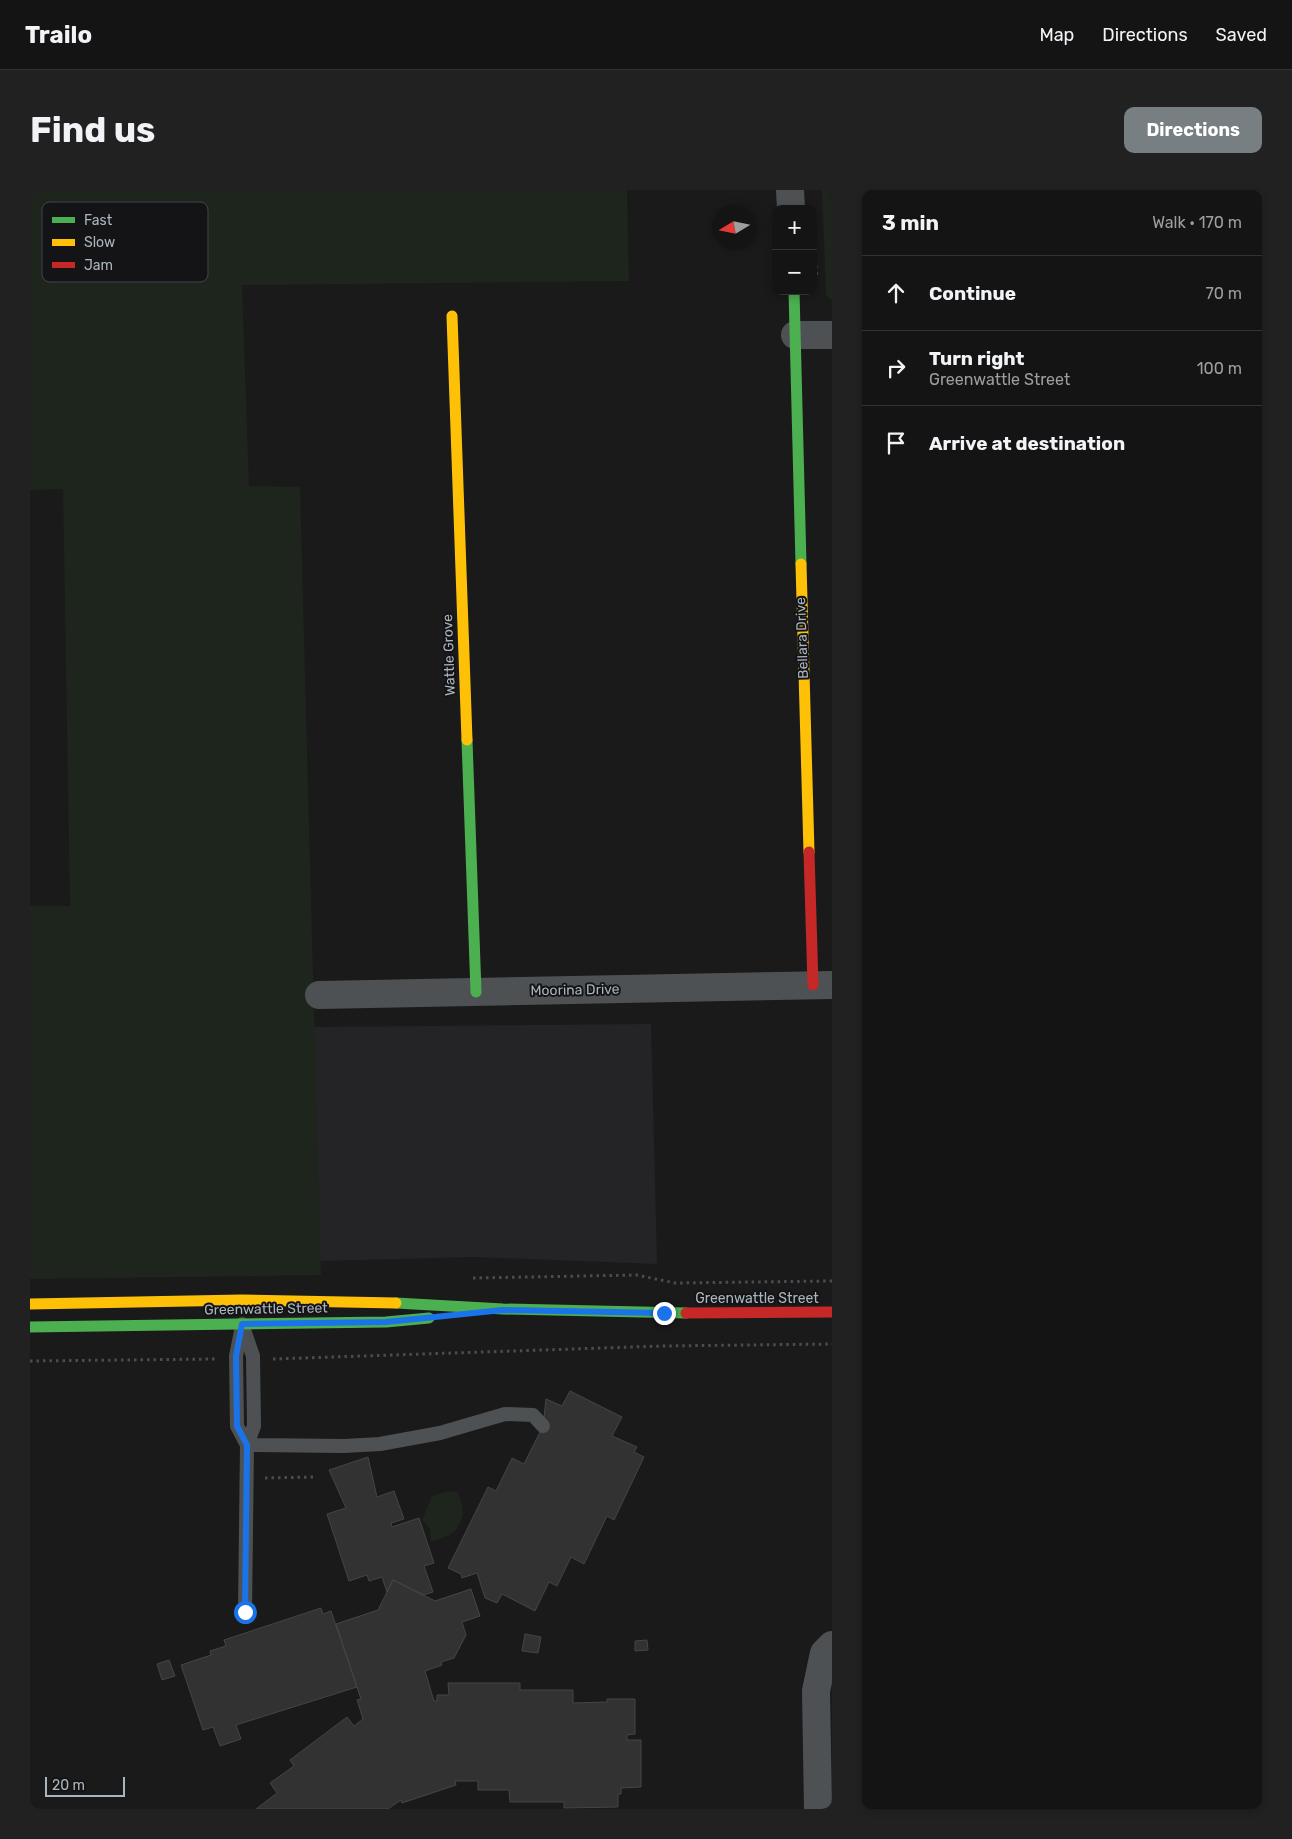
<!DOCTYPE html>
<meta charset="utf-8">
<style>
body{margin:0;font-family:Rubik,sans-serif;background:#212122;color:#f1f3f6}
.controls{position:absolute;right:15px;top:15px;display:grid;overflow:hidden;border-radius:10px;box-shadow:0 2px 8px #0003}
.controls button{width:45px;height:45px;display:grid;place-items:center;padding:0;border:0;border-bottom:1px solid #333334;background:#141414;color:#f1f3f6;font:25px sans-serif}
.compass{position:absolute;left:682px;top:15px;width:45px;height:45px;border-radius:50%;background:#141414;box-shadow:0 2px 8px #0003;rotate:260deg}
.scale{position:absolute;left:15px;bottom:12px;width:80px;box-sizing:border-box;padding-left:5px;border:2px solid #aab5bc;border-top:0;font-size:14px;line-height:18px;white-space:nowrap;color:#aab5bc;-webkit-text-stroke:4px #141417;paint-order:stroke}
.stop{position:absolute;width:15px;height:15px;margin:-11px;border:4px solid #1a73e8;border-radius:50%;background:#fff}
.stop.end{background:#1a73e8;border-color:#fff;box-shadow:0 1px 5px #0008}
.list{margin:0;padding:0;list-style:none}
h2{display:flex;justify-content:space-between;align-items:center;height:65px;margin:0;padding:0 20px;font-size:21px}
h2 small{font-size:16px;font-weight:400;color:#9d9ea0}
.list li{display:grid;grid-template-columns:32px 1fr auto;gap:15px;align-items:center;box-sizing:border-box;height:75px;padding:0 20px;border-top:1px solid #333334}
.list b{display:block;font-size:19px;white-space:nowrap}
.list p{margin:0;font-size:16px;white-space:nowrap;color:#9d9ea0}
.list em{font-size:16px;font-style:normal;color:#9d9ea0}
.icon{flex:none;width:28px;height:28px;fill:none;stroke:currentColor;stroke-width:2;stroke-linecap:round;stroke-linejoin:round}
.map{position:relative;flex:none;width:802px;height:1619px;overflow:hidden;border-radius:10px}
header{display:flex;align-items:center;gap:30px;box-sizing:border-box;height:70px;padding:0 25px;background:#141414;border-bottom:1px solid #333334}
header strong{font-size:24px}
nav{display:flex;gap:28px;margin-inline-start:auto;font-size:18px}
.intro{display:flex;align-items:center;justify-content:space-between;box-sizing:border-box;height:120px;padding:0 30px}
h1{margin:0;font-size:35px}
.button{padding:12px 22px;border-radius:10px;background:#787f83;color:#fff;font-size:18px;font-weight:700}
main{display:flex;gap:30px;padding:0 30px}
aside{flex:1;background:#141414;border-radius:10px;box-shadow:0 2px 8px #0003}
.map>svg:first-child{display:block}
.built{fill:#242427}
.green{fill:#1e251d}
.building{fill:#323233;stroke:#434546}
.lines{fill:none;stroke-linecap:round;stroke-linejoin:round}
.path{stroke:#4a4c4e;stroke-width:3;stroke-dasharray:2.5 4;stroke-linecap:butt}
.lane{stroke:#4e5153;stroke-width:14}
.street{stroke:#4e5153;stroke-width:28}
.fast{stroke:#4caf50;stroke-width:11}
.slow{stroke:#ffc107;stroke-width:11}
.jam{stroke:#c62828;stroke-width:11}
.route{stroke:#1a73e8;stroke-width:6}
.labels{text-anchor:middle;dominant-baseline:central;stroke-width:4;stroke-linejoin:round;paint-order:stroke}
.street-label{font-size:14px;fill:#aab5bc;stroke:#141417}
.key{fill:#141417;stroke:#414449;stroke-width:1}
.key-label{font-size:14px;fill:#aab5bc}
</style>
<header>
<strong>Trailo</strong>
<nav><a>Map</a><a>Directions</a><a>Saved</a></nav>
</header>
<div class="intro"><h1>Find us</h1><a class="button">Directions</a></div>
<main>
<div class="map">
<svg width="802" height="1619" viewBox="0 0 802 1619">
<rect width="100%" height="100%" fill="#1a1a1a"/>
<path class="built" d="M621 834 627 1074 443 1067 290 1071 284 837Z"/>
<path class="green" d="M0 0H597L599 91 212 95 219 296 270 297 291 1085 0 1089V716H40L33 299 0 300Z
M792 0H802V110L796 105Z
M419 1301 427 1302C441 1326 428 1348 401 1351L400 1339 392 1330 402 1306Z"/>
<path class="building" d="M540 1201 592 1227 582 1246 607 1257 604 1262 614 1267 584 1330 577 1326 554 1374 541 1367 527 1396 519 1392 505 1421 472 1404 467 1413 455 1408 447 1383 432 1388 431 1384 418 1378 458 1297 466 1301 482 1268 494 1274 513 1236 516 1209 532 1216Z
M338 1267 347 1307 364 1301 374 1329 361 1333 362 1337 389 1328 404 1373 394 1376 403 1402 393 1405 363 1390 357 1402 352 1387 339 1391 337 1385 319 1391 297 1324 316 1318 299 1280Z
M363 1390 405 1411 441 1399 450 1426 432 1432 436 1445 424 1468 411 1472 412 1475 395 1481 404 1511H407V1505H419L418 1493H490V1500H543V1513L577 1512V1509H605V1544L597 1545V1550H611V1597L591 1598V1604H588V1617L534 1618V1612H480L479 1600H448V1591H425L426 1595 372 1613 371 1610 358 1619H226L247 1603 240 1593 264 1576 260 1570 317 1527 324 1536 333 1529 327 1510 331 1509 306 1434 348 1420Z
M291 1418 293 1424 301 1421 327 1497 206 1535 211 1549 190 1556 183 1537 173 1540 151 1475 181 1465 180 1461 196 1456 194 1450Z
M495 1444 511 1447 508 1463 492 1461Z
M617 1450 618 1460 605 1461V1451Z
M139 1470 145 1486 132 1490 127 1474Z"/>
<g class="lines">
<path class="path" d="M783 50 787 86
M443 1088 607 1085 645 1093 802 1091
M243 1169 633 1156 802 1154
M0 1171 187 1169
M235 1288 286 1287"/>
<path class="lane" d="M212 1134 223 1166 224 1236 217 1255 215 1422
M212 1136 206 1166 207 1236 217 1255
M217 1255 314 1256 350 1254 410 1243 475 1224 503 1225 513 1236"/>
<path class="street" d="M760 0 761 19
M765 145H802
M289 805 802 795
M788 1619 786 1501 794 1463 802 1455"/>
<path class="fast" d="M764 101 771 374
M437 550 446 802
M366 1113 473 1119 656 1123
M0 1137 356 1132 399 1128"/>
<path class="slow" d="M422 126 437 550
M771 374 779 662
M0 1114 212 1110 366 1113"/>
<path class="jam" d="M779 662 783 795
M656 1123 802 1122"/>
</g>
<g class="lines">
<path class="route" d="M215 1422 217 1255 207 1236 206 1166 212 1134 356 1132 473 1120 634 1123"/>
</g>
<g class="labels">
<g class="street-label">
<text transform="translate(772 448) rotate(-92)">Bellara Drive</text>
<text transform="translate(419 465) rotate(-92)">Wattle Grove</text>
<text transform="translate(545 800) rotate(-1)">Moorina Drive</text>
<text x="727" y="1108">Greenwattle Street</text>
<text transform="translate(236 1119) rotate(-1)">Greenwattle Street</text>
</g>
</g>
<rect x="12" y="12" width="166" height="80" rx="8" class="key"/>
<rect x="22" y="27" width="23" height="6" fill="#4caf50"/>
<rect x="22" y="49" width="23" height="7" fill="#ffc107"/>
<rect x="22" y="72" width="23" height="6" fill="#c62828"/>
<g class="key-label">
<text x="54" y="35">Fast</text>
<text x="54" y="57">Slow</text>
<text x="54" y="80">Jam</text>
</g>
</svg>
<div class="controls">
<button>+</button>
<button>−</button>
</div>
<svg class="compass" viewBox="-18 -18 36 36"><path d="M0-13l5 13h-10z" fill="#e53935"/><path d="M0 13l5-13h-10z" fill="#9d9ea0"/></svg>
<div class="scale">20 m</div>
<div class="stop" style="left:215px;top:1422px"></div>
<div class="stop end" style="left:634px;top:1123px"></div>
</div>
<aside>
<h2>3 min<small>Walk · 170 m</small></h2>
<ul class="list">
<li><svg class="icon" aria-label="ahead" viewBox="0 0 24 24"><path d="M12 20V5M6 11l6-6 6 6"/></svg><div><b>Continue</b></div><em>70 m</em></li>
<li><svg class="icon" aria-label="right" viewBox="0 0 24 24"><path d="M7 20v-9h11M14 6l5 5-5 5"/></svg><div><b>Turn right</b><p>Greenwattle Street</p></div><em>100 m</em></li>
<li><svg class="icon" aria-label="arrive" viewBox="0 0 24 24"><path d="M6 21V4h12l-3 4 3 4H6"/></svg><div><b>Arrive at destination</b></div></li>
</ul>
</aside>
</main>
